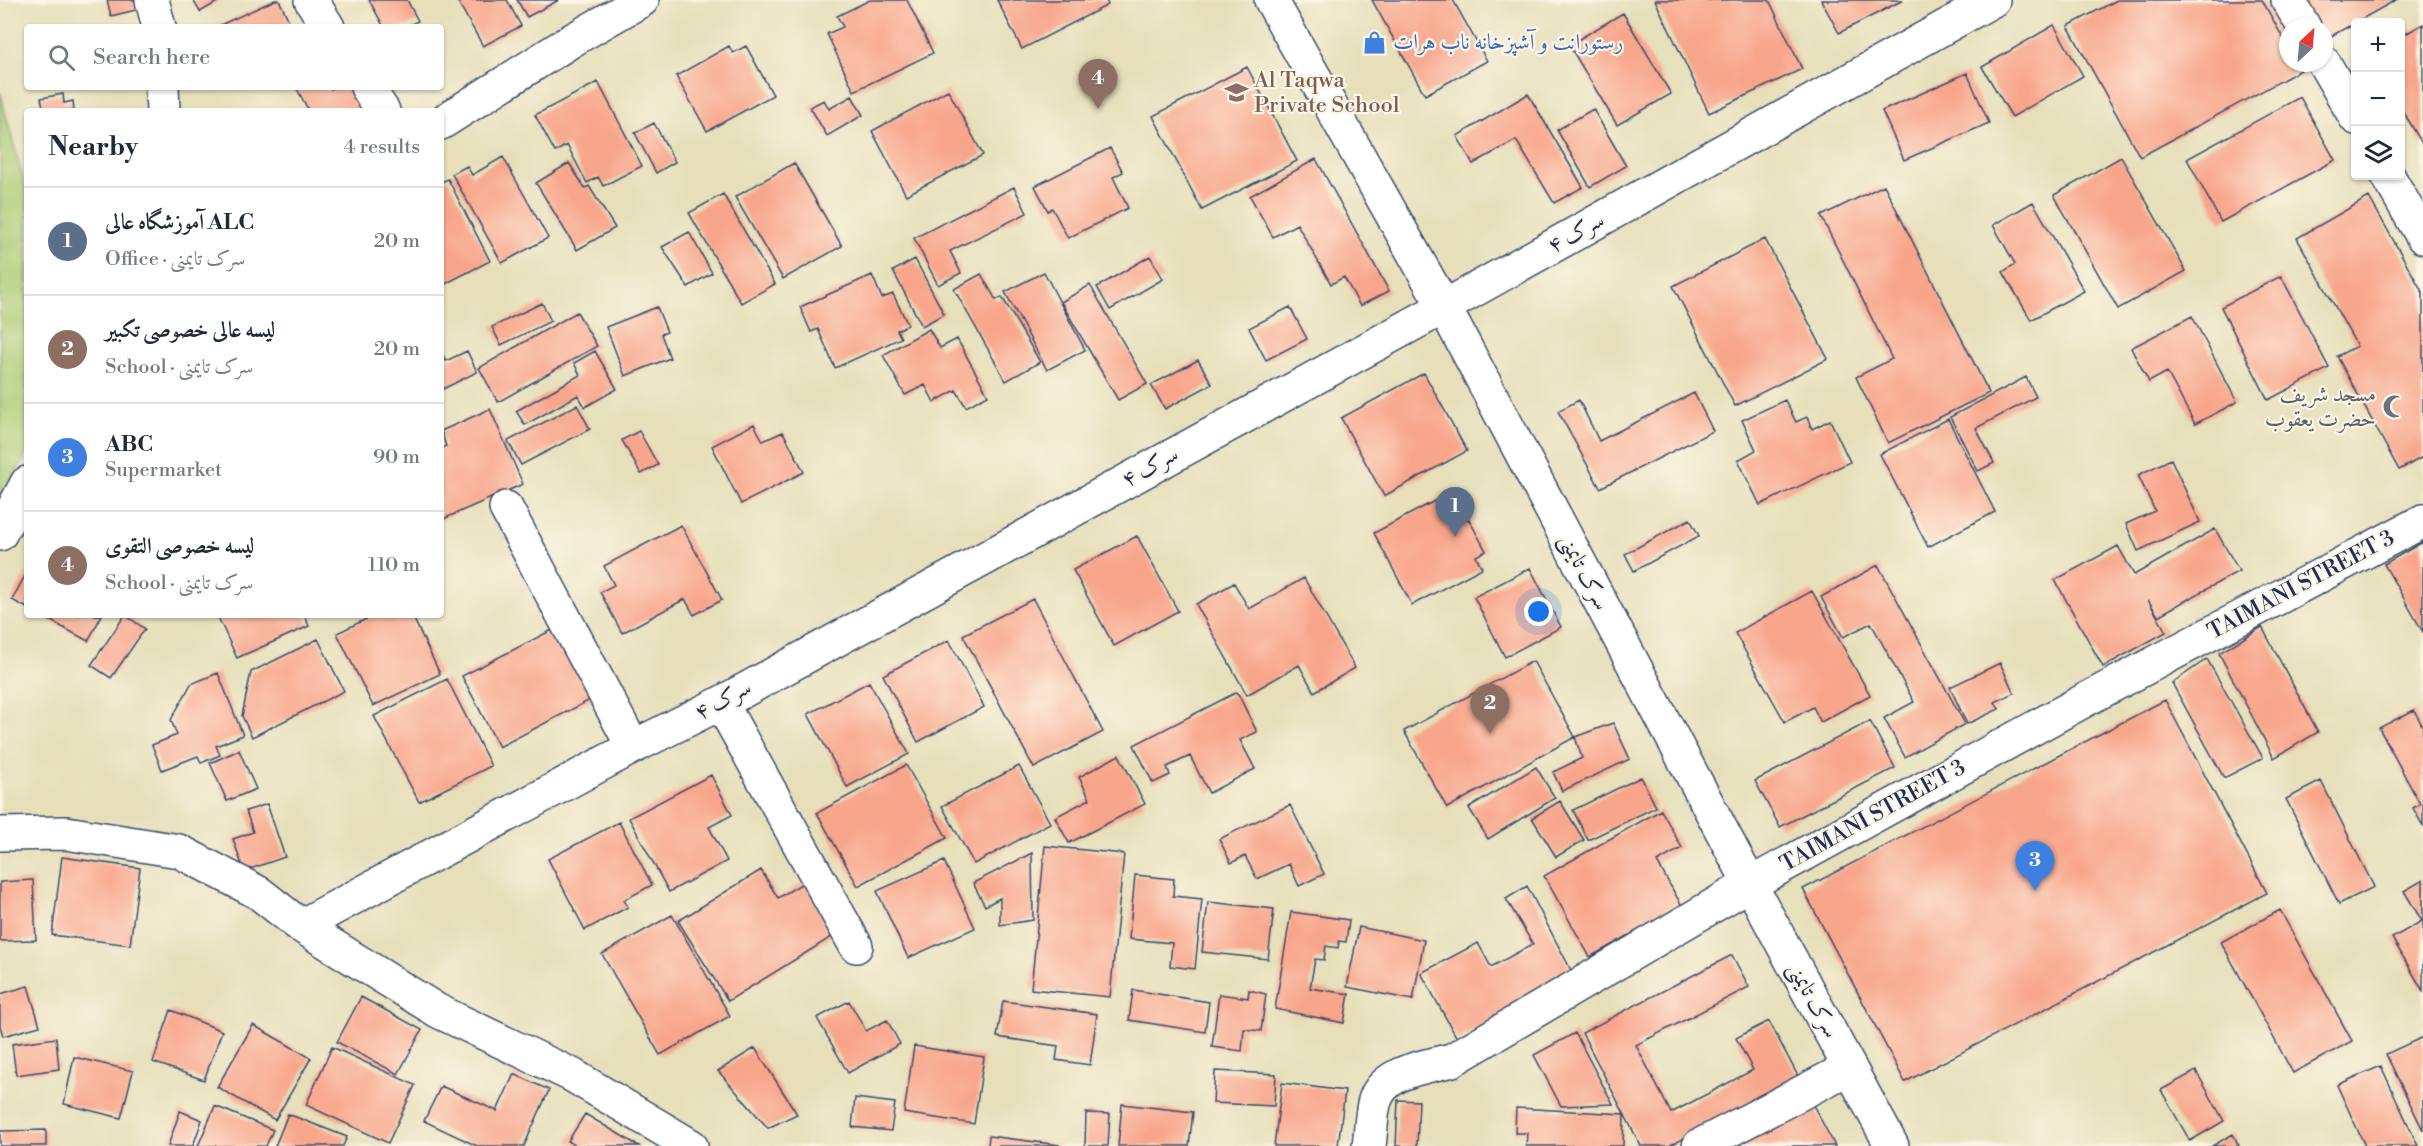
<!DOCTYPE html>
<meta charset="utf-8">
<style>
body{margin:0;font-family:"Libre Bodoni",Amiri,serif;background:#f2f2f3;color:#1f2937}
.controls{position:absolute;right:18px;top:18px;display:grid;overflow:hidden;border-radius:6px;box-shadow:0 2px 4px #0004}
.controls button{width:54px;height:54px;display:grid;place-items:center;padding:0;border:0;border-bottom:2px solid #e0e1e3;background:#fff;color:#1f2937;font:30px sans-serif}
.compass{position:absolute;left:2279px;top:18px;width:54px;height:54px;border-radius:50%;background:#fff;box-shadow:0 2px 4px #0004;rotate:26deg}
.you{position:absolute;left:1539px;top:612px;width:21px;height:21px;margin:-15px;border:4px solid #fff;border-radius:50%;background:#1a73e8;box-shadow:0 0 0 9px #1a73e833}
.badge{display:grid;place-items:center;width:39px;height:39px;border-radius:50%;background:#d1495b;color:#fff;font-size:20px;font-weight:700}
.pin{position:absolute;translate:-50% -50px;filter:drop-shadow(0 2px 3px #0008)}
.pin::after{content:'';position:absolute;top:32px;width:21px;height:18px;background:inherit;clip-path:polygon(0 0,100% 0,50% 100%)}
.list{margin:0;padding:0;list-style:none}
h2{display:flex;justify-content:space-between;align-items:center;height:78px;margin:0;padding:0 24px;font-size:26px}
h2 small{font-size:20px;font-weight:400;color:#747a83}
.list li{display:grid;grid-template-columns:39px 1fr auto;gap:18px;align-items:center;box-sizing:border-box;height:108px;padding:0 24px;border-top:2px solid #e0e1e3}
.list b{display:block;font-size:22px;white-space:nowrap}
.list p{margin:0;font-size:20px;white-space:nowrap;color:#747a83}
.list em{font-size:20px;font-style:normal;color:#747a83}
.icon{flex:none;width:33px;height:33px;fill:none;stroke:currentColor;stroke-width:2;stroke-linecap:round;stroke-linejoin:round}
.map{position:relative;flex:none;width:2423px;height:1146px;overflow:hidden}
.search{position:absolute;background:#fff;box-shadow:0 2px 4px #0004;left:24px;top:24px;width:420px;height:66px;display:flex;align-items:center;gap:15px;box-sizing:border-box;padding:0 21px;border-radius:6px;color:#747a83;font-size:22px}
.panel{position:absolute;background:#fff;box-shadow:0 2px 4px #0004;left:24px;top:108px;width:420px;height:510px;border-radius:6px}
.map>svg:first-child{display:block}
.green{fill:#abcb73;stroke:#637d68;stroke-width:1.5}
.building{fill:#f8a68b}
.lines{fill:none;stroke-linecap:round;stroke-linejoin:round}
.minor-casing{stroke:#39496c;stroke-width:36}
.major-casing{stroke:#39496c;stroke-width:36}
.minor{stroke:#fff;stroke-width:33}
.major{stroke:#fff;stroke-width:33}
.labels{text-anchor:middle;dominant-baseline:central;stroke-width:4.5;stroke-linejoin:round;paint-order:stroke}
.shop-label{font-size:22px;fill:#366cbe;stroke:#fcf5e5;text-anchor:start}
.education-label{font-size:22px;fill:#785e54;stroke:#fcf5e5;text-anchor:start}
.street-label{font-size:22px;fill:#1b2f5e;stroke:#fcf5e5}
.worship-label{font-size:22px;fill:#5b616d;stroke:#fcf5e5;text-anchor:end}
</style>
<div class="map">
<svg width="2423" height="1146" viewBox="0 0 2423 1146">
<rect width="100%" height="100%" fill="#fcf5e5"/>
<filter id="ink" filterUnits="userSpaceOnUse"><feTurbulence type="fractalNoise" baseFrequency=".0167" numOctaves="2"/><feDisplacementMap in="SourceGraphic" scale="12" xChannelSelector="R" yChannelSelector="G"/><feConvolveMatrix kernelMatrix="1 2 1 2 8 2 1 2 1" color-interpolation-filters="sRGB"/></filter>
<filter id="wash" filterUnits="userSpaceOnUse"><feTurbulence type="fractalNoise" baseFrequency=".008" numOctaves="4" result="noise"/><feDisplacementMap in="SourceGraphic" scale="24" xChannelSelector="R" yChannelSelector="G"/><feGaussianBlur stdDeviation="1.35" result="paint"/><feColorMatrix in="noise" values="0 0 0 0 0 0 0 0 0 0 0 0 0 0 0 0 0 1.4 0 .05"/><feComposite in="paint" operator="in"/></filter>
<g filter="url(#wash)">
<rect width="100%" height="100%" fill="#e6dfba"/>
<path class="green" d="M0 92 27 195V452L0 503Z"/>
<g id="blocks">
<path class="building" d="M107 0H138L140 9 111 16Z
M193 0H221L200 12Z
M275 0H279L292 27H216Z
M369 0H407L418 21 405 27H384Z
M457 0H507L521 26 483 46Z
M517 0H559L527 17Z
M870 0H907L933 53 854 91 827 34 843 27 837 16Z
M997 0H1106L1108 5 1022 49Z
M1372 0H1453L1487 61 1425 95Z
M1655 0H1769L1802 69 1709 113Z
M1821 0H1903L1839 33Z
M2117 0H2262L2288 47V63H2297L2301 70 2140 157 2068 26Z
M2300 0H2396L2324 40V27H2315Z
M1623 13 1671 94 1617 125 1569 45Z
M2423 24V145L2400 106V37Z
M2054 25 2083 76 2012 117 1982 67Z
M729 46 733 53 746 46 773 95 707 131 676 76Z
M1247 67 1297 161 1202 210 1153 116Z
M1967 73 1989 123 1904 160 1882 111Z
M598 82 642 166 603 186 598 177 587 183 567 145 555 152 535 115Z
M296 87H330L331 89 336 87H355L368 111H309Z
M948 90 983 155 906 195 872 131Z
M63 94 64 103 73 101 74 111H44L41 98Z
M1528 94 1583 187 1554 203 1516 140 1473 164 1457 136Z
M852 96 863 115 827 136 810 107 824 100 829 109Z
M2300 97 2335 160 2221 222 2187 159Z
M1593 109 1626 166 1590 187 1557 130Z
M654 123 675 162 656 173 635 133Z
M1110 148 1123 172 1113 177 1128 208 1068 238 1052 208 1048 211 1035 186Z
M503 157 548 238 502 263 452 174 467 166 472 175Z
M2121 157 2186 271 2118 309 2054 195Z
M1316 159 1389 291 1360 306 1344 277 1331 284 1297 224 1273 237 1250 196Z
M569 163 585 188 589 186 615 228 577 250 536 183Z
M794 163 842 246 783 279 735 197Z
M448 179 490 261 441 286V182Z
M1884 185 1989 393 1888 443 1856 377 1892 359 1821 216Z
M1014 187 1027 213 950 251 961 273 938 285 914 238Z
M723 194 775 284 741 303 689 213Z
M2369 197 2423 293V457L2399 470 2337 356 2357 346 2297 238Z
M2033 202 2084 291 2031 320 2003 272 2015 264 1993 225Z
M689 232 712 273 688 287 662 247Z
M1765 239 1828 359 1735 406 1673 286Z
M1150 256 1163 279 1110 310 1097 287Z
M915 259 944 314 922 326 893 271Z
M1044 272 1085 350 1047 370 1005 292Z
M981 274 996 300 1002 297 1040 362 1006 381 954 289Z
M872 275 882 298 893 294 908 325 897 330 901 338 835 368 818 329 811 332 800 307Z
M2281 276 2329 368 2268 400 2221 307Z
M1090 285 1147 384 1118 400 1061 302Z
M542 303 551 321 501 345 492 327Z
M657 307 667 332 661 334 670 358 625 376 606 327Z
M1290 307 1307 339 1266 360 1249 328Z
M577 312 597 346 498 402 479 368Z
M2192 316 2237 402 2195 424 2167 372 2149 382 2131 348Z
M929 329 940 348 957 339 988 395 966 407 956 390 934 402 925 385 905 395 883 355Z
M441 351 446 361 467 351 477 372 441 390Z
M595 351 617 389 585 407 578 395 525 425 516 411 580 375 574 363Z
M1198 360 1212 384 1165 409 1151 385Z
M1424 373 1467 451 1384 496 1341 418Z
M2026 377 2036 397 1976 428 1994 463 1978 471 1950 417Z
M1694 393 1713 431 1600 488 1558 411 1579 400 1599 441Z
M1785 400 1796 422 1807 417 1812 429 1830 420 1850 462 1760 505 1738 460 1756 450 1742 420Z
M577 405 590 429 521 465 508 441Z
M490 409 523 484 441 520V448L446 446 441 431Z
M1948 419 1995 512 1928 547 1880 454Z
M754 424 763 441 783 432 804 472 741 504 712 446Z
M639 431 658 465 641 474 622 440Z
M2171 459 2200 522 2138 551 2126 524 2155 511 2138 475Z
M1444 496 1458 524 1468 518 1486 551 1476 556 1482 568 1412 605 1374 533Z
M1690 519 1699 536 1634 571 1625 554Z
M681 525 722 600 694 615 685 599 622 633 600 592 614 585 604 566Z
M2215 529 2239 571 2158 616 2148 600 2166 632 2103 667 2055 580 2118 546 2134 575Z
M1137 536 1178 611 1114 646 1073 570Z
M2423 542V632L2384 564Z
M1878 565 1965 724 1905 757 1884 718 1914 702 1871 623 1843 637 1821 597Z
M1530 568 1561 627 1505 657 1474 597Z
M27 572V608L12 600Z
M1304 578 1355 668 1314 692 1299 665 1247 695 1196 604 1234 583 1249 609Z
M1812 591 1870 695 1821 722 1813 707 1785 722 1735 633Z
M1033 599 1103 732 1034 768 963 635Z
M40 615H102L88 641Z
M125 615 145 629 111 678 91 665Z
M217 615H304L309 626 237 658Z
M375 615H412L440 674 373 706 337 633Z
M2262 627 2318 732 2274 758 2219 653Z
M556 628 592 699 499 747 462 676Z
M318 639 344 691 252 737 242 716 251 672Z
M949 640 984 707 918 742 883 675Z
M2207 659 2263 758 2224 778 2172 683Z
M1533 661 1575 737 1447 808 1404 731Z
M2000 663 2014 693 1995 702 1999 709 1967 724 1950 687Z
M218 673 243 735 216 746 220 755 201 763 198 756 162 770 152 745 177 735 171 720 191 684Z
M447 679 491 766 419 802 374 716Z
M869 682 909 754 847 787 808 714Z
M1237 692 1257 732 1240 740 1255 769 1209 793 1190 756 1167 767 1170 775 1153 783 1134 745Z
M2165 700 2267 893 1905 1082 1803 889Z
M2414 710 2423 727V826L2413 808 2420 804 2379 728Z
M1870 721 1895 768 1780 827 1755 781Z
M1613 723 1630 759 1562 791 1553 772 1582 758 1575 737Z
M239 750 256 789 227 801 210 763Z
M1119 755 1145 804 1069 843 1055 817 1090 799 1079 777Z
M906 765 947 838 858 886 817 813Z
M1019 766 1050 823 974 864 942 806Z
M1536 767 1555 798 1488 839 1469 808Z
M711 775 732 815 709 827 727 861 669 892 629 818Z
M1641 777 1656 807 1588 840 1573 810Z
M2321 781 2374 887 2339 904 2286 799Z
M1560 801 1584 840 1556 857 1532 818Z
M267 804 285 857 244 871 233 839 253 832 246 811Z
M1290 805 1324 874 1299 886 1289 864 1257 879 1245 856 1231 863 1219 839Z
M1661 810 1682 848 1657 862 1682 906 1590 957 1544 876Z
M619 822 652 885 624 900 628 907 585 930 548 859Z
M1045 846 1124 854 1110 997 1031 989Z
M1032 853 1033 920 1000 925V898L985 906 973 883Z
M62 857 140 868 130 945 52 935Z
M944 861 975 928 908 958 877 891Z
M761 870 778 898 806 881 838 933 728 1001 678 921Z
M1135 875 1174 879 1173 896 1202 899 1195 969 1170 966 1172 943 1129 939Z
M33 880 36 940 0 941V882Z
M2423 880V991L2392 938 2422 921 2404 891Z
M1527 886 1572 972 1458 1040 1421 973 1478 943 1491 967 1533 944 1506 899Z
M1208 902 1274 909 1268 959 1202 952Z
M2280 910 2352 1041 2293 1073 2221 942Z
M1291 912 1349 920 1346 942 1339 941 1338 948 1326 946 1324 960 1315 959 1310 988 1349 994 1344 1023 1275 1009Z
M672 915 730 1016 660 1055 602 954Z
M1359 927 1424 940 1413 1000 1347 987Z
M1732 955 1749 987 1636 1045 1671 1113 1753 1070 1736 1038 1769 1021 1799 1078 1669 1146H1641L1582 1033Z
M28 986 40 1026 3 1036 0 1026V994Z
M1133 990 1209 1002 1205 1032 1129 1020Z
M1249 990 1266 994 1261 1031 1244 1029 1242 1051 1212 1047 1219 994 1248 998Z
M361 997 422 1030 398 1074 337 1042Z
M849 1001 866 1031 887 1020 900 1044 848 1073 817 1018Z
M1003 1001 1097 1014 1090 1065 1056 1060 1058 1046 997 1037Z
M171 1010 222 1031 204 1080 153 1062Z
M253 1025 311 1058 275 1120 217 1087Z
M1575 1033 1613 1104 1561 1106 1534 1055Z
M2423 1037V1130L2386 1054Z
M56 1038 59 1069 16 1075 12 1044Z
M914 1046 984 1057 974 1124 904 1113Z
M332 1047 415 1085 388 1143 306 1105Z
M755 1048 797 1114 768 1128 718 1071Z
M74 1057 133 1071 121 1118 64 1104Z
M2381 1066 2418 1146H2365L2337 1085Z
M1215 1071 1276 1074 1274 1106 1213 1103Z
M2196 1071 2224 1121 2190 1141 2161 1090Z
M514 1074 549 1090 524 1146H477L424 1121 441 1086 497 1111Z
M1282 1083 1345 1091 1338 1146H1274Z
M855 1098 895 1103 891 1131 852 1127Z
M1398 1100 1419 1101 1417 1146H1396Z
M1122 1104 1193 1112 1189 1146H1118Z
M1813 1105 1835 1146H1740L1738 1144Z
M215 1106 273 1130 266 1146H198Z
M1516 1108 1624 1114 1623 1146H1526L1527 1133H1515Z
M180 1111 202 1120 193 1146H168Z
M1086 1113 1110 1114 1108 1146H1085Z
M288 1114 347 1137 343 1146H275Z
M585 1114 639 1146H576L568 1141Z
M46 1130V1146H0V1131Z
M2233 1134 2239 1146H2212Z
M989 1136 1059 1145V1146H988Z"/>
</g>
</g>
<g filter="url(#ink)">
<use href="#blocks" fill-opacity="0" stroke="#39496c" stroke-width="1.5"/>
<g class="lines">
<defs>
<path id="minor" d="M152 0 159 27
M311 0 328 27
M2288 0 2304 27
M2324 63 2356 118
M162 87 163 111
M367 87 383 111
M441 123 574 39 642 0
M2388 176 2423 237
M506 508 633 747
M0 534 27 483
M721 703 856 946
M0 834 66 833 179 851 259 893 301 926 438 1011 572 1075 691 1146
M301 926 633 747 721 703 1444 307 1993 0
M1369 1146C1371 1132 1371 1117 1374 1104 1381 1071 1425 1067 1452 1060L1750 884 2085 700 2423 521
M1699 1146 1849 1068"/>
<path id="major" d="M1271 0 1444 307 1750 884 1892 1146"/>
</defs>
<use href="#minor" class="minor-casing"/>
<use href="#major" class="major-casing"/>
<use href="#minor" class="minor"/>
<use href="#major" class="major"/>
</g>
</g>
<defs>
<symbol id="shop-bare" viewBox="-9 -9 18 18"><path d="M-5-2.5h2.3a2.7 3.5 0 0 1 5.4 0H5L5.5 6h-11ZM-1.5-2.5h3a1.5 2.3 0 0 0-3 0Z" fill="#3f7fe0" stroke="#fcf5e5" stroke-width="2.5" paint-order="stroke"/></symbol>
<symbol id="school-bare" viewBox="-9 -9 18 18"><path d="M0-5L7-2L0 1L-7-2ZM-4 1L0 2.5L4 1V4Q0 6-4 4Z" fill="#8d6e63" stroke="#fcf5e5" stroke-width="2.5" paint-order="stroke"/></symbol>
<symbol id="mosque-bare" viewBox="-9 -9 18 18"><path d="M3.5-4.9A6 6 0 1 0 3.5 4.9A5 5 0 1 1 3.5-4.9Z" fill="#6b7280" stroke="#fcf5e5" stroke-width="2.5" paint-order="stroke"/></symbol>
</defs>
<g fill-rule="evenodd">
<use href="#shop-bare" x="1358" y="26" width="33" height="33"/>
<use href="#school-bare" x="1220" y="76" width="33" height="33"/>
<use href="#mosque-bare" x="2378" y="390" width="33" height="33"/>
</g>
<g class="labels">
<g class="shop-label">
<text x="1393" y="42">رستورانت و آشپزخانه ناب هرات</text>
</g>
<g class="education-label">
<text x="1254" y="80">Al Taqwa<tspan x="1254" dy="25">Private School</tspan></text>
</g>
<g class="street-label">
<text transform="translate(1576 233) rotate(-29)">سرک ۴</text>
<text transform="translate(1150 467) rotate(-29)">سرک ۴</text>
<text transform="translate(1584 572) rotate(62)">سرک تایمنی</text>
<text transform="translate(2301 585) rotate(-28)">TAIMANI STREET 3</text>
<text transform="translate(723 700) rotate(-28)">سرک ۴</text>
<text transform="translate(1873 816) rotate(-29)">TAIMANI STREET 3</text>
<text transform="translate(1813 1000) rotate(61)">سرک تایمنی</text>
</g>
<g class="worship-label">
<text x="2376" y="394">مسجد شریف<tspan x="2376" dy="25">حضرت یعقوب</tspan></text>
</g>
</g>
</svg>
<div class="controls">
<button>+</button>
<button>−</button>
<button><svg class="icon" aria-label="layers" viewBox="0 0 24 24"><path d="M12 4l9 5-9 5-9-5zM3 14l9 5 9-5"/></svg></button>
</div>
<svg class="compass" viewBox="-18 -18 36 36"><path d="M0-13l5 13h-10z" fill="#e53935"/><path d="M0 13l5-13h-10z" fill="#747a83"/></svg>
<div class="you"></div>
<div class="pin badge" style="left:1455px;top:537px;background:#5c6f8a">1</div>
<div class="pin badge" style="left:1490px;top:734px;background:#8d6e63">2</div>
<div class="pin badge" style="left:2035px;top:891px;background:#3f7fe0">3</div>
<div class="pin badge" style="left:1098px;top:109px;background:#8d6e63">4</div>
<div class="search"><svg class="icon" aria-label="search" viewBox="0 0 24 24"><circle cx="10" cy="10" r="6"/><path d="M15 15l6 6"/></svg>Search here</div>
<section class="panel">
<h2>Nearby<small>4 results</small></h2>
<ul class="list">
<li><span class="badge" style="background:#5c6f8a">1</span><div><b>آموزشگاه عالی ALC</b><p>Office · سرک تایمنی</p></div><em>20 m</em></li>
<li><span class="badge" style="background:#8d6e63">2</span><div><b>لیسه عالی خصوصی تکبیر</b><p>School · سرک تایمنی</p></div><em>20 m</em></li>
<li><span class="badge" style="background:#3f7fe0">3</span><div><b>ABC</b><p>Supermarket</p></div><em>90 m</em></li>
<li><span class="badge" style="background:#8d6e63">4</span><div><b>لیسه خصوصی التقوی</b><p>School · سرک تایمنی</p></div><em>110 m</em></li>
</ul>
</section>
</div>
